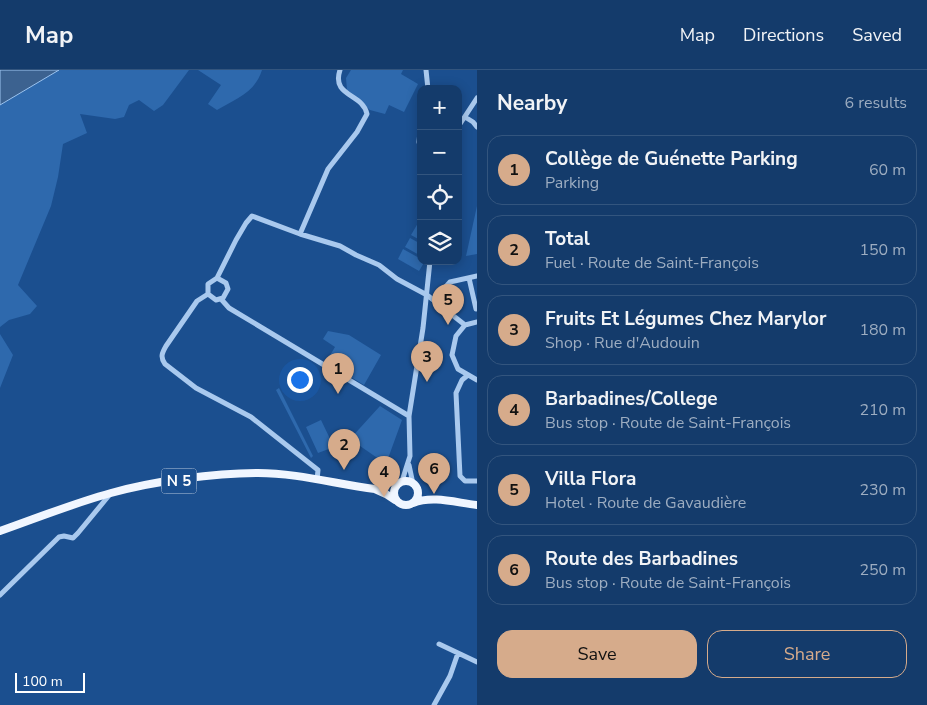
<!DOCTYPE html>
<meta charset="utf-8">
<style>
body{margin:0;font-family:"Nunito Sans",sans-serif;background:#214673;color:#f1f3f6}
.controls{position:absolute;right:15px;top:15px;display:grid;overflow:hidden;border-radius:10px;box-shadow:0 2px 12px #0003}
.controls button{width:45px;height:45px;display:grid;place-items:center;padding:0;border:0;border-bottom:1px solid #33557e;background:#143b6b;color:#f1f3f6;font:25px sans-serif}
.scale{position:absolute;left:15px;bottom:12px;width:70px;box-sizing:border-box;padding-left:5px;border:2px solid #fff;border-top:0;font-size:14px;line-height:18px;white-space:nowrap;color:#fff;-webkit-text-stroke:4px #1b4f8f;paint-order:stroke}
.you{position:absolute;left:299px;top:309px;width:18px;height:18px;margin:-12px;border:4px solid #fff;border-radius:50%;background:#1a73e8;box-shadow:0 0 0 8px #1a73e833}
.badge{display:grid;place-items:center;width:32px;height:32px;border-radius:50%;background:#d6ab8b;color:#111;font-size:16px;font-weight:700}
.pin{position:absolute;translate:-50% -41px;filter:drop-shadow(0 1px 2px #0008)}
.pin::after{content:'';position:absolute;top:26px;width:18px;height:15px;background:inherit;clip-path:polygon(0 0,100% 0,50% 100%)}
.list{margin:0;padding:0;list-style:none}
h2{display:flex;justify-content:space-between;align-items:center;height:65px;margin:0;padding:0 20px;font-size:21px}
h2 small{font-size:16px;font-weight:400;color:#9dadc1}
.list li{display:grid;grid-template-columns:32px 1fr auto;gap:15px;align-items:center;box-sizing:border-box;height:70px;margin:0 10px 10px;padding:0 10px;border:1px solid #33557e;border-radius:15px}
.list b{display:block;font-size:19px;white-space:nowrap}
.list p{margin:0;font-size:16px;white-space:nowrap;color:#9dadc1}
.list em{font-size:16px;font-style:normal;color:#9dadc1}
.actions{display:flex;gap:10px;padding:15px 20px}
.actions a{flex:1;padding:11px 0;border:1px solid #d6ab8b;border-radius:15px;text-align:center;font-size:18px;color:#d6ab8b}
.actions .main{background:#d6ab8b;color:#111}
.icon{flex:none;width:28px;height:28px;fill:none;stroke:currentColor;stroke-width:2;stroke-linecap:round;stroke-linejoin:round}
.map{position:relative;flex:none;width:477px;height:635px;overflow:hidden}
header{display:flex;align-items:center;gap:30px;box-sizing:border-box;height:70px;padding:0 25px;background:#143b6b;border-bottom:1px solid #33557e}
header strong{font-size:24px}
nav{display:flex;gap:28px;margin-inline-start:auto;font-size:18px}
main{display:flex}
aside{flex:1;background:#143b6b}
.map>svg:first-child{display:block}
.green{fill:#2e69ad}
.water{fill:#3c6290;stroke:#9cc4f0}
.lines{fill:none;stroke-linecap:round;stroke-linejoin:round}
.minor{stroke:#a9c9ee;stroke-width:5}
.primary{stroke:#f0f6ff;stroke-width:8}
.labels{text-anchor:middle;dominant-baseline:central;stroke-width:4.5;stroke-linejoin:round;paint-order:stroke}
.shield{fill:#1b4f8f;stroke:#bbcadd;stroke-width:1}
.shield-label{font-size:15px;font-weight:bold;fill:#fff}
</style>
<header>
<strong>Map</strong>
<nav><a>Map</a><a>Directions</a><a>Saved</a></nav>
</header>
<main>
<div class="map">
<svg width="477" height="635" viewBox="0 0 477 635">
<rect width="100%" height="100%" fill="#1b4f8f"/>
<path class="green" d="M59 0H189L163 35 154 41 139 30 129 35 124 47 115 49 80 44 87 63 63 74 58 107 51 136 18 215 37 236 30 244 9 250 0 257V35Z
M198 0H262C255 23 235 29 217 40L208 34 221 15Z
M351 0H403L401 4 418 14 404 42 389 35 385 44 370 40 347 20 346 8Z
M477 136V184L466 186Z
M421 148V169L420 170 411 165Z
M410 168 421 174V186L405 177Z
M403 179 421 189V191H425L419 201 398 189Z
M328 261 349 265 381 285 364 315 326 292 335 277 323 269Z
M0 264 13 285 0 318Z
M279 318 313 386 311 388 276 320Z
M380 336 402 350 386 394 350 369Z
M321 350 334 377 318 383 306 357Z"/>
<path class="water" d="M0 0H59L0 35Z"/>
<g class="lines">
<path class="minor" d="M426 0 428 19
M465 47 473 52 477 57
M421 51 419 72 421 79
M458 57 477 28
M300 164 328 99 357 62 367 44C363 23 331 27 340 0
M217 208 226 213 228 219 223 228 216 230 208 224V214L217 208 236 170 246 153 252 146 300 164 340 176 356 185 379 195 397 209 427 225 465 255
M469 208 476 239
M208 224 197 231 166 276C162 283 160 287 165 294L196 318 251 347 318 400 317 410
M221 229 229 238 409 346
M434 230 450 212 477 206
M477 252 465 255 456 266 452 285 458 299 477 310
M468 305 462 310 456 323 460 406 465 411H477
M409 395 413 414
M402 411 410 386 409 346 423 258 430 191
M0 525 59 467 64 466 73 468 78 463 111 423
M439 574 477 592
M434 635 450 606 458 583"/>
<path class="primary" d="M394 423a12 12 0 1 1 24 0a12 12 0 1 1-24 0Z
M413 433C433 425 457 433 477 435
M0 461C37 448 74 433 111 423 154 411 214 403 258 403 297 403 336 414 375 419L386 424 395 430"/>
</g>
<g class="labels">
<rect class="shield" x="161.5" y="398.5" width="35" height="25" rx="4"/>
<g class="shield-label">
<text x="179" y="411">N 5</text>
</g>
</g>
</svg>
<div class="controls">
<button>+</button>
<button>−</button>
<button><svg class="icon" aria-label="locate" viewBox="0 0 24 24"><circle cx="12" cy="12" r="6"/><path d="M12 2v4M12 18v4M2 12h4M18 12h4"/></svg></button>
<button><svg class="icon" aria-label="layers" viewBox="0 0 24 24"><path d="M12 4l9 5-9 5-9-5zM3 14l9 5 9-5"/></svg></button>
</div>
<div class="scale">100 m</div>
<div class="you"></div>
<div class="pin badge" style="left:338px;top:324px">1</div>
<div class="pin badge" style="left:344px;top:400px">2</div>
<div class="pin badge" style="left:427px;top:312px">3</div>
<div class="pin badge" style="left:384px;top:427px">4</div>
<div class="pin badge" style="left:448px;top:255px">5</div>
<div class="pin badge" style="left:434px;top:424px">6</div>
</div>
<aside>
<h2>Nearby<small>6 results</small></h2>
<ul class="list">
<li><span class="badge">1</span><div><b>Collège de Guénette Parking</b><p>Parking</p></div><em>60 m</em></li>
<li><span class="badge">2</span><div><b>Total</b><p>Fuel · Route de Saint-François</p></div><em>150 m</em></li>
<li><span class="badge">3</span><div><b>Fruits Et Légumes Chez Marylor</b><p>Shop · Rue d'Audouin</p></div><em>180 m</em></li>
<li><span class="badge">4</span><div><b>Barbadines/College</b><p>Bus stop · Route de Saint-François</p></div><em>210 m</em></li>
<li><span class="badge">5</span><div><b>Villa Flora</b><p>Hotel · Route de Gavaudière</p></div><em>230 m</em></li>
<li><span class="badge">6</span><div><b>Route des Barbadines</b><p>Bus stop · Route de Saint-François</p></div><em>250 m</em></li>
</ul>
<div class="actions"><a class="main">Save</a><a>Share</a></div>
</aside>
</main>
